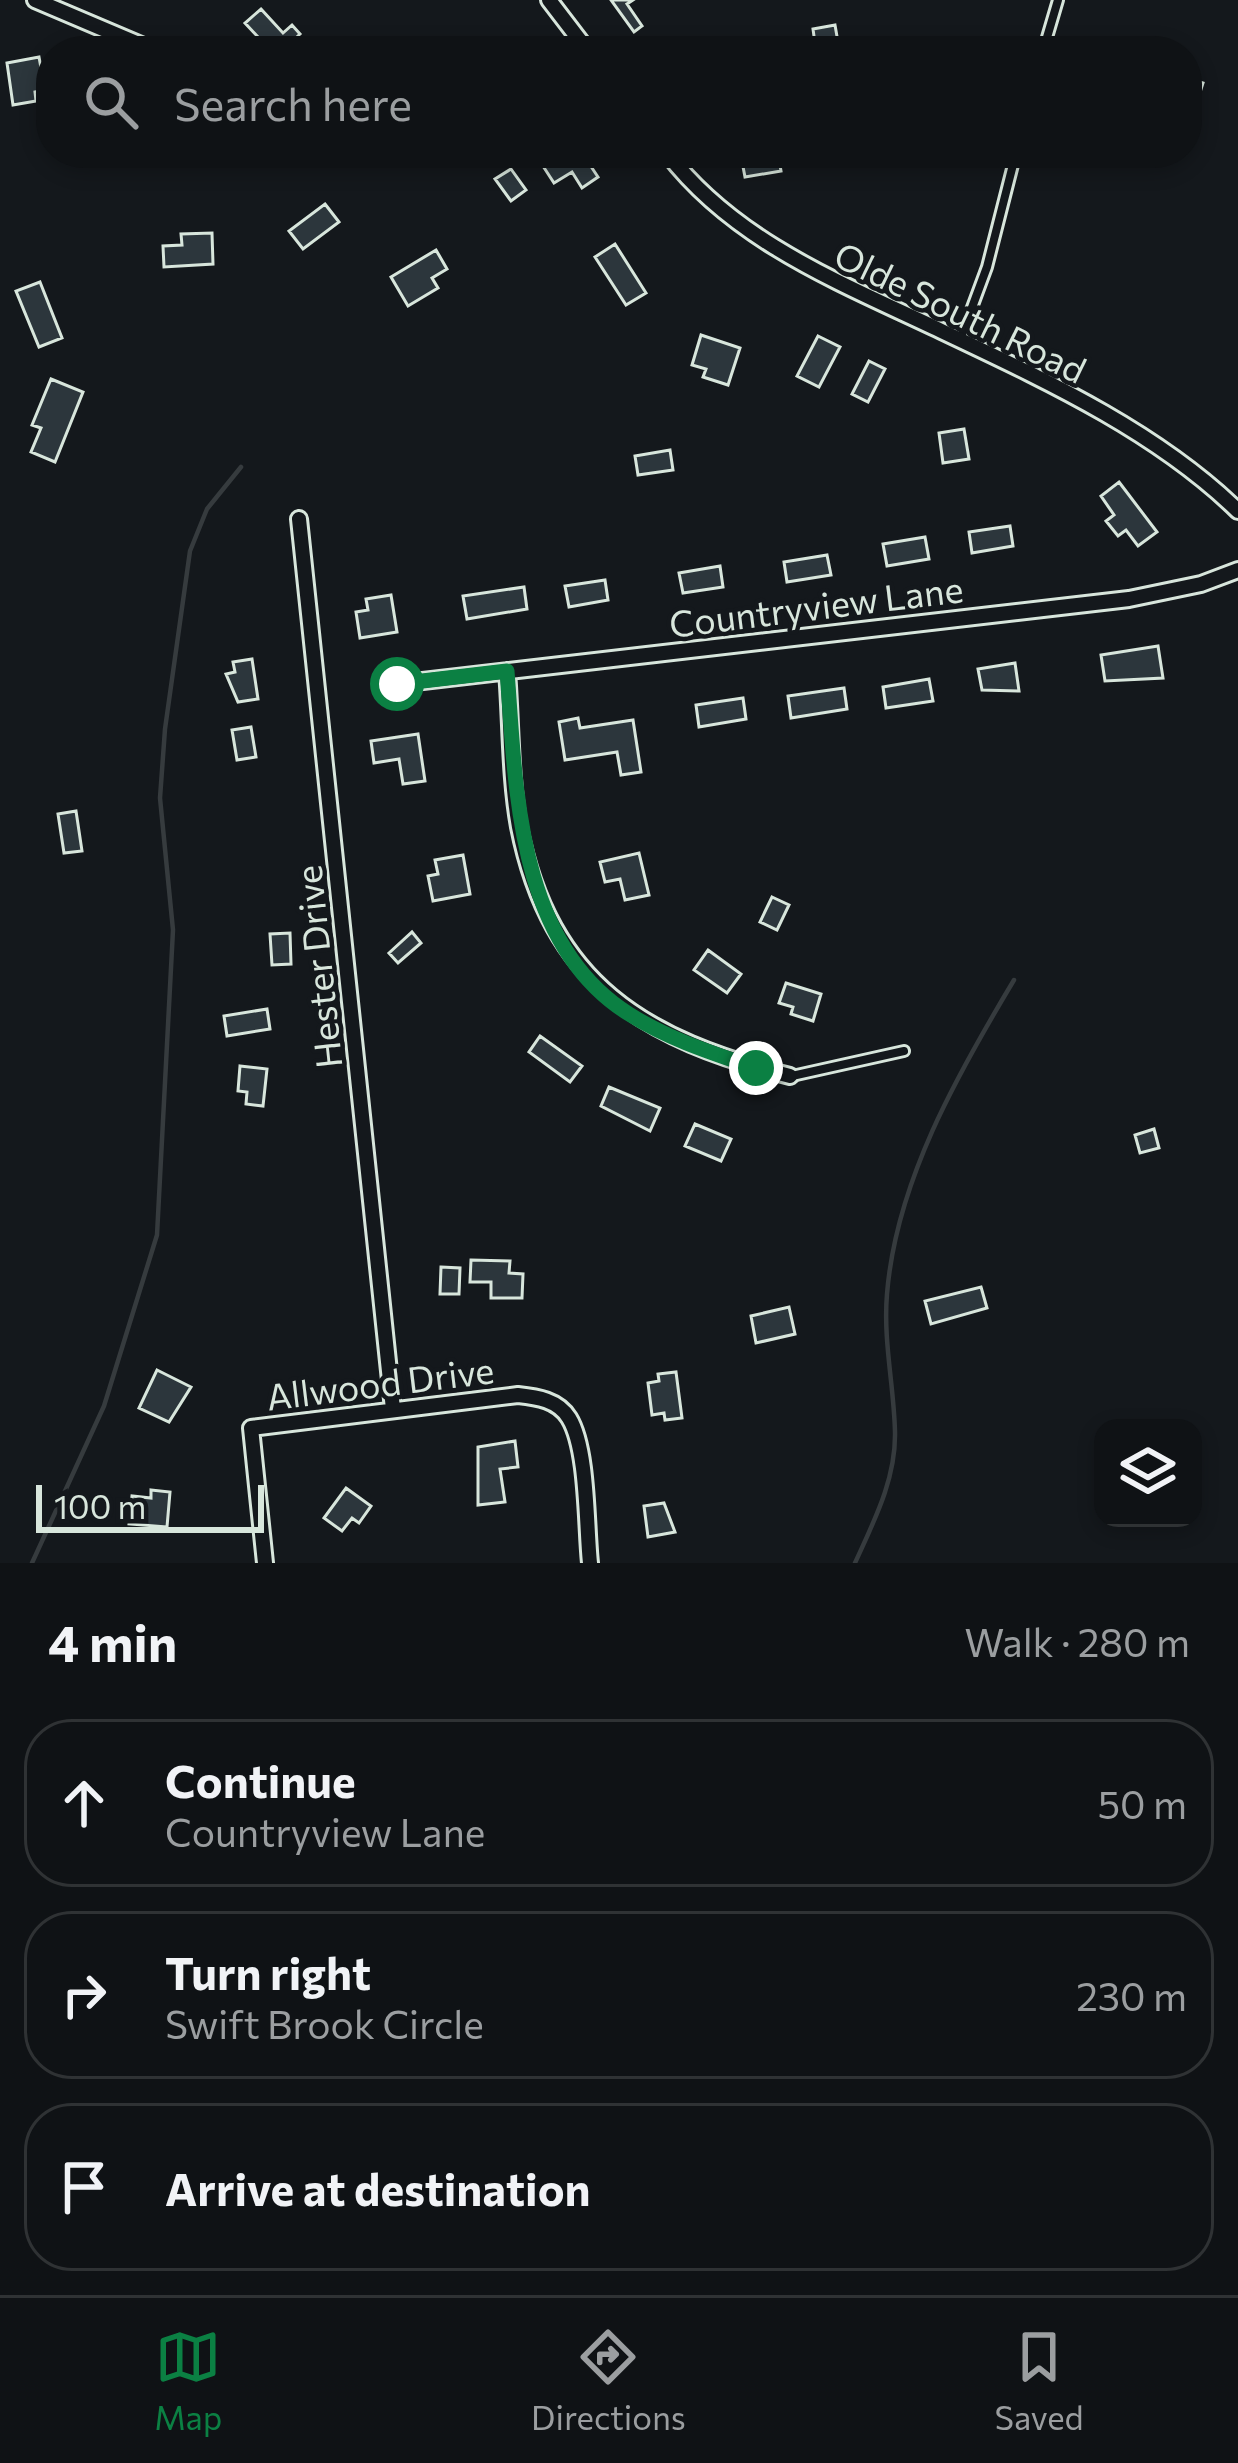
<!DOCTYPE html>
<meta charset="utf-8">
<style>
body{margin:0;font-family:Commissioner,sans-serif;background:#1d2022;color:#f1f3f6}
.controls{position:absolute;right:36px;bottom:36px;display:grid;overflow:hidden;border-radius:24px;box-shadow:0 6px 18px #0003}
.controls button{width:108px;height:108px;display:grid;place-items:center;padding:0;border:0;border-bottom:3px solid #2f3234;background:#0f1215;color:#f1f3f6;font:60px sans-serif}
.scale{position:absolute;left:36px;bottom:30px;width:228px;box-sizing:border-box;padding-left:12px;border:6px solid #d8e6dc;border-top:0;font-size:33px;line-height:42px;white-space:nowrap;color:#d8e6dc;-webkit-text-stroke:9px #14181c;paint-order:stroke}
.stop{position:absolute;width:36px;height:36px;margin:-27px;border:9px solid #0b8043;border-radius:50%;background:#fff}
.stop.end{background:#0b8043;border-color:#fff;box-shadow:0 3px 12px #0008}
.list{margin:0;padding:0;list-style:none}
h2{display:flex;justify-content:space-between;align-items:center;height:156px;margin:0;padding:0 48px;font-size:51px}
h2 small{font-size:39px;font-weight:400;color:#9b9ea0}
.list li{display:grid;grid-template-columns:78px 1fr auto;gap:36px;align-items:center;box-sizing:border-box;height:168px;margin:0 24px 24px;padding:0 24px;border:3px solid #2f3234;border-radius:48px}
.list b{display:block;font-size:45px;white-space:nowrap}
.list p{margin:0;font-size:39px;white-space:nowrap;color:#9b9ea0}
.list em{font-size:39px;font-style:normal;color:#9b9ea0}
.icon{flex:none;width:66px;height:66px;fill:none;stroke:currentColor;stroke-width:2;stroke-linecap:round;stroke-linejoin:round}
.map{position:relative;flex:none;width:1238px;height:1563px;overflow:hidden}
.search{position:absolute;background:#0f1215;box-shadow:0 6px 18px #0003;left:36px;right:36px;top:36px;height:132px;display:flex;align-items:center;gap:30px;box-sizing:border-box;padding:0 42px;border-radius:48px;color:#9b9ea0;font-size:45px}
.sheet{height:732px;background:#0f1215}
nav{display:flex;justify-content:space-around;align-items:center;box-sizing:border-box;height:168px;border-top:3px solid #2f3234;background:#0f1215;font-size:33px;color:#9b9ea0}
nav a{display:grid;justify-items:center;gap:6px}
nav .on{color:#0b8043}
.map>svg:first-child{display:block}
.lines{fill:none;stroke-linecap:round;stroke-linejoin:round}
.stream{stroke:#363b3e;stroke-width:4.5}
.building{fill:#2c363c;stroke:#d8e6dc;stroke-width:3}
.lane-casing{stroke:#d8e6dc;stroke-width:14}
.street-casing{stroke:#d8e6dc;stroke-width:20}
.lane{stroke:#14181c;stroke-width:8}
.street{stroke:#14181c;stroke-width:14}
.route{stroke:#0b8043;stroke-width:15}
.labels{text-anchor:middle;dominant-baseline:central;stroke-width:9;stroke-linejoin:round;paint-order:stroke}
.street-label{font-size:36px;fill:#d8e6dc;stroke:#14181c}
</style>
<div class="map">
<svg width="1238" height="1563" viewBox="0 0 1238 1563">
<rect width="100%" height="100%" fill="#14181c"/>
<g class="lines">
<path class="stream" d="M32 1563 104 1406 157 1235 173 930 160 798 165 729 190 551 207 509 241 467
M855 1563C874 1521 896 1479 895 1432 894 1386 883 1341 887 1294 896 1182 957 1075 1014 980"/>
</g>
<path class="building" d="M611 0H633L627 4 642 26 634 32Z
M261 9 283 33 292 25 300 34 282 51H271L245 23Z
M835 25 839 48 816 51 813 29Z
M894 38 896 51H860L859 44Z
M39 57 45 90 35 92 36 101 13 105 7 63Z
M1187 78 1203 83 1190 124 1187 123Z
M556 153H582L598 177 582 188 572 172 554 183 541 163Z
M778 153 781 171 745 177 741 156Z
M511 169 526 190 511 201 495 179Z
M325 204 339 222 303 249 289 231Z
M212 233 213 264 164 267 163 246 182 245 181 234Z
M615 244 646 293 626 305 595 257Z
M436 250 447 269 432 278 438 288 408 306 391 277Z
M40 282 62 338 39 347 16 291Z
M701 335 740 348 728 385 703 377 706 369 692 365Z
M818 336 840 347 819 387 797 376Z
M869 361 885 369 868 402 852 394Z
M51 379 83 392 55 462 31 452 41 428 32 425Z
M964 429 969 459 943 463 939 433Z
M670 450 673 470 638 475 635 456Z
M1119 482 1157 532 1138 546 1126 530 1118 536 1106 521 1114 515 1101 496Z
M1010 526 1013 546 972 553 969 532Z
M925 537 929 559 887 566 883 544Z
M827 555 831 575 787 582 784 562Z
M720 566 723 587 683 593 679 573Z
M605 580 608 600 569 607 565 586Z
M524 587 527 609 467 619 463 596Z
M391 595 397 632 360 638 356 612 368 610 366 599Z
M1158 646 1163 678 1105 681 1101 655Z
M252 659 258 699 238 702 226 674 235 672 233 662Z
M1015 663 1019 691 982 690 978 669Z
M929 679 933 701 886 708 883 687Z
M844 688 847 709 791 718 788 696Z
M743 698 746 719 699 727 696 705Z
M578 718 580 728 633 720 641 772 621 775 617 752 565 760 559 722Z
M251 727 256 757 237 760 232 730Z
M418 734 425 781 403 784 399 759 374 763 371 741Z
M76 811 82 851 64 853 58 814Z
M639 853 649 895 625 900 620 879 605 882 600 862Z
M463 855 470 894 433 901 428 876 438 874 435 860Z
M772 897 789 905 777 930 760 922Z
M412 932 421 943 398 963 389 953Z
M290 933 291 964 272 965 270 934Z
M708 950 741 974 727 993 694 970Z
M786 983 821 994 813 1021 791 1014 793 1007 779 1003Z
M267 1009 270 1029 227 1036 224 1016Z
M540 1036 582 1066 570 1082 529 1052Z
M240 1066 267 1069 263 1106 246 1104 247 1092 238 1091Z
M609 1087 660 1108 650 1131 601 1106Z
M695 1124 731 1139 721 1161 685 1146Z
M1154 1129 1159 1148 1140 1153 1135 1135Z
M471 1260 510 1261 509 1273 523 1274 522 1298H491V1282H470Z
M441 1267 460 1268 459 1294H440Z
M981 1287 987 1308 931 1324 925 1301Z
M789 1307 795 1334 756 1343 751 1316Z
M157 1370 191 1387 169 1422 139 1408Z
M676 1372 682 1418 665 1420 664 1413 652 1415 648 1383 659 1381 658 1374Z
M515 1441 518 1467 500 1469 505 1502 478 1505V1447Z
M346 1488 371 1506 359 1523 352 1518 342 1531 324 1518Z
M151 1490 170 1492 167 1527 129 1524 132 1496 151 1498Z
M664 1503 675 1532 648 1537 644 1506Z"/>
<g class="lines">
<defs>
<path id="lane" d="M1043 51 1058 0
M960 340 987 267 1016 153
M792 1076 904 1051"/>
<path id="street" d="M35 0 155 51
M549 0 588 51
M667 153C733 240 838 282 933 327 1038 377 1154 429 1238 511
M299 519 393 1409
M507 671C511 722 510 777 519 827 550 984 645 1040 790 1076
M397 684 1129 599 1201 584 1238 570
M265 1563 251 1428 518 1395C537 1397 558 1400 569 1418 588 1449 586 1526 590 1563"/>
</defs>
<use href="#lane" class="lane-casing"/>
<use href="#street" class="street-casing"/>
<use href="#lane" class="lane"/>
<use href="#street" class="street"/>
</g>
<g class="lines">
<path class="route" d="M397 684 507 671C516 787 516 943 629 1014 668 1039 712 1053 756 1068"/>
</g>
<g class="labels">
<g class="street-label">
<text transform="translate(961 311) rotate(26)">Olde South Road</text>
<text transform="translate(816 605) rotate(-7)">Countryview Lane</text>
<text transform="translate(317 967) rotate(-96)">Hester Drive</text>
<text transform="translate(380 1382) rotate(-7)">Allwood Drive</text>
</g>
</g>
</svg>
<div class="controls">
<button><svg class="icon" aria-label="layers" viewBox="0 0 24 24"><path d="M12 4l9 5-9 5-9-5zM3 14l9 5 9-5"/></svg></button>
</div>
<div class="scale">100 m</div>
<div class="stop" style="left:397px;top:684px"></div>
<div class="stop end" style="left:756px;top:1068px"></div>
<div class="search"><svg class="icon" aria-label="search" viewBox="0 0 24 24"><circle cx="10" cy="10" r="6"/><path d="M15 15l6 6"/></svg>Search here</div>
</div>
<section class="sheet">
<h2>4 min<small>Walk · 280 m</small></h2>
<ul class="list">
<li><svg class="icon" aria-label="ahead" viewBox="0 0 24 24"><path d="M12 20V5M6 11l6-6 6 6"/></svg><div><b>Continue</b><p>Countryview Lane</p></div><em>50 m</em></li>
<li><svg class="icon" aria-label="right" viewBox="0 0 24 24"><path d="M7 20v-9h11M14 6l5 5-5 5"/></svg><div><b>Turn right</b><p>Swift Brook Circle</p></div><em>230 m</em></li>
<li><svg class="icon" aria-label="arrive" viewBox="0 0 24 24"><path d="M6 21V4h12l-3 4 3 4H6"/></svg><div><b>Arrive at destination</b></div></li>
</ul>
</section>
<nav>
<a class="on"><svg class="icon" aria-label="map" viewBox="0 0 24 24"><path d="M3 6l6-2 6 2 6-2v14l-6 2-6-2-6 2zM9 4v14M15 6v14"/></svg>Map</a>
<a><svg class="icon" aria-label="directions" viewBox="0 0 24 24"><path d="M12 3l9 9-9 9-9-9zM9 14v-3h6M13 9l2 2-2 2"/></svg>Directions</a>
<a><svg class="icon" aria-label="saved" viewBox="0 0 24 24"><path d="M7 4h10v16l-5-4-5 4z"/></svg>Saved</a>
</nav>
